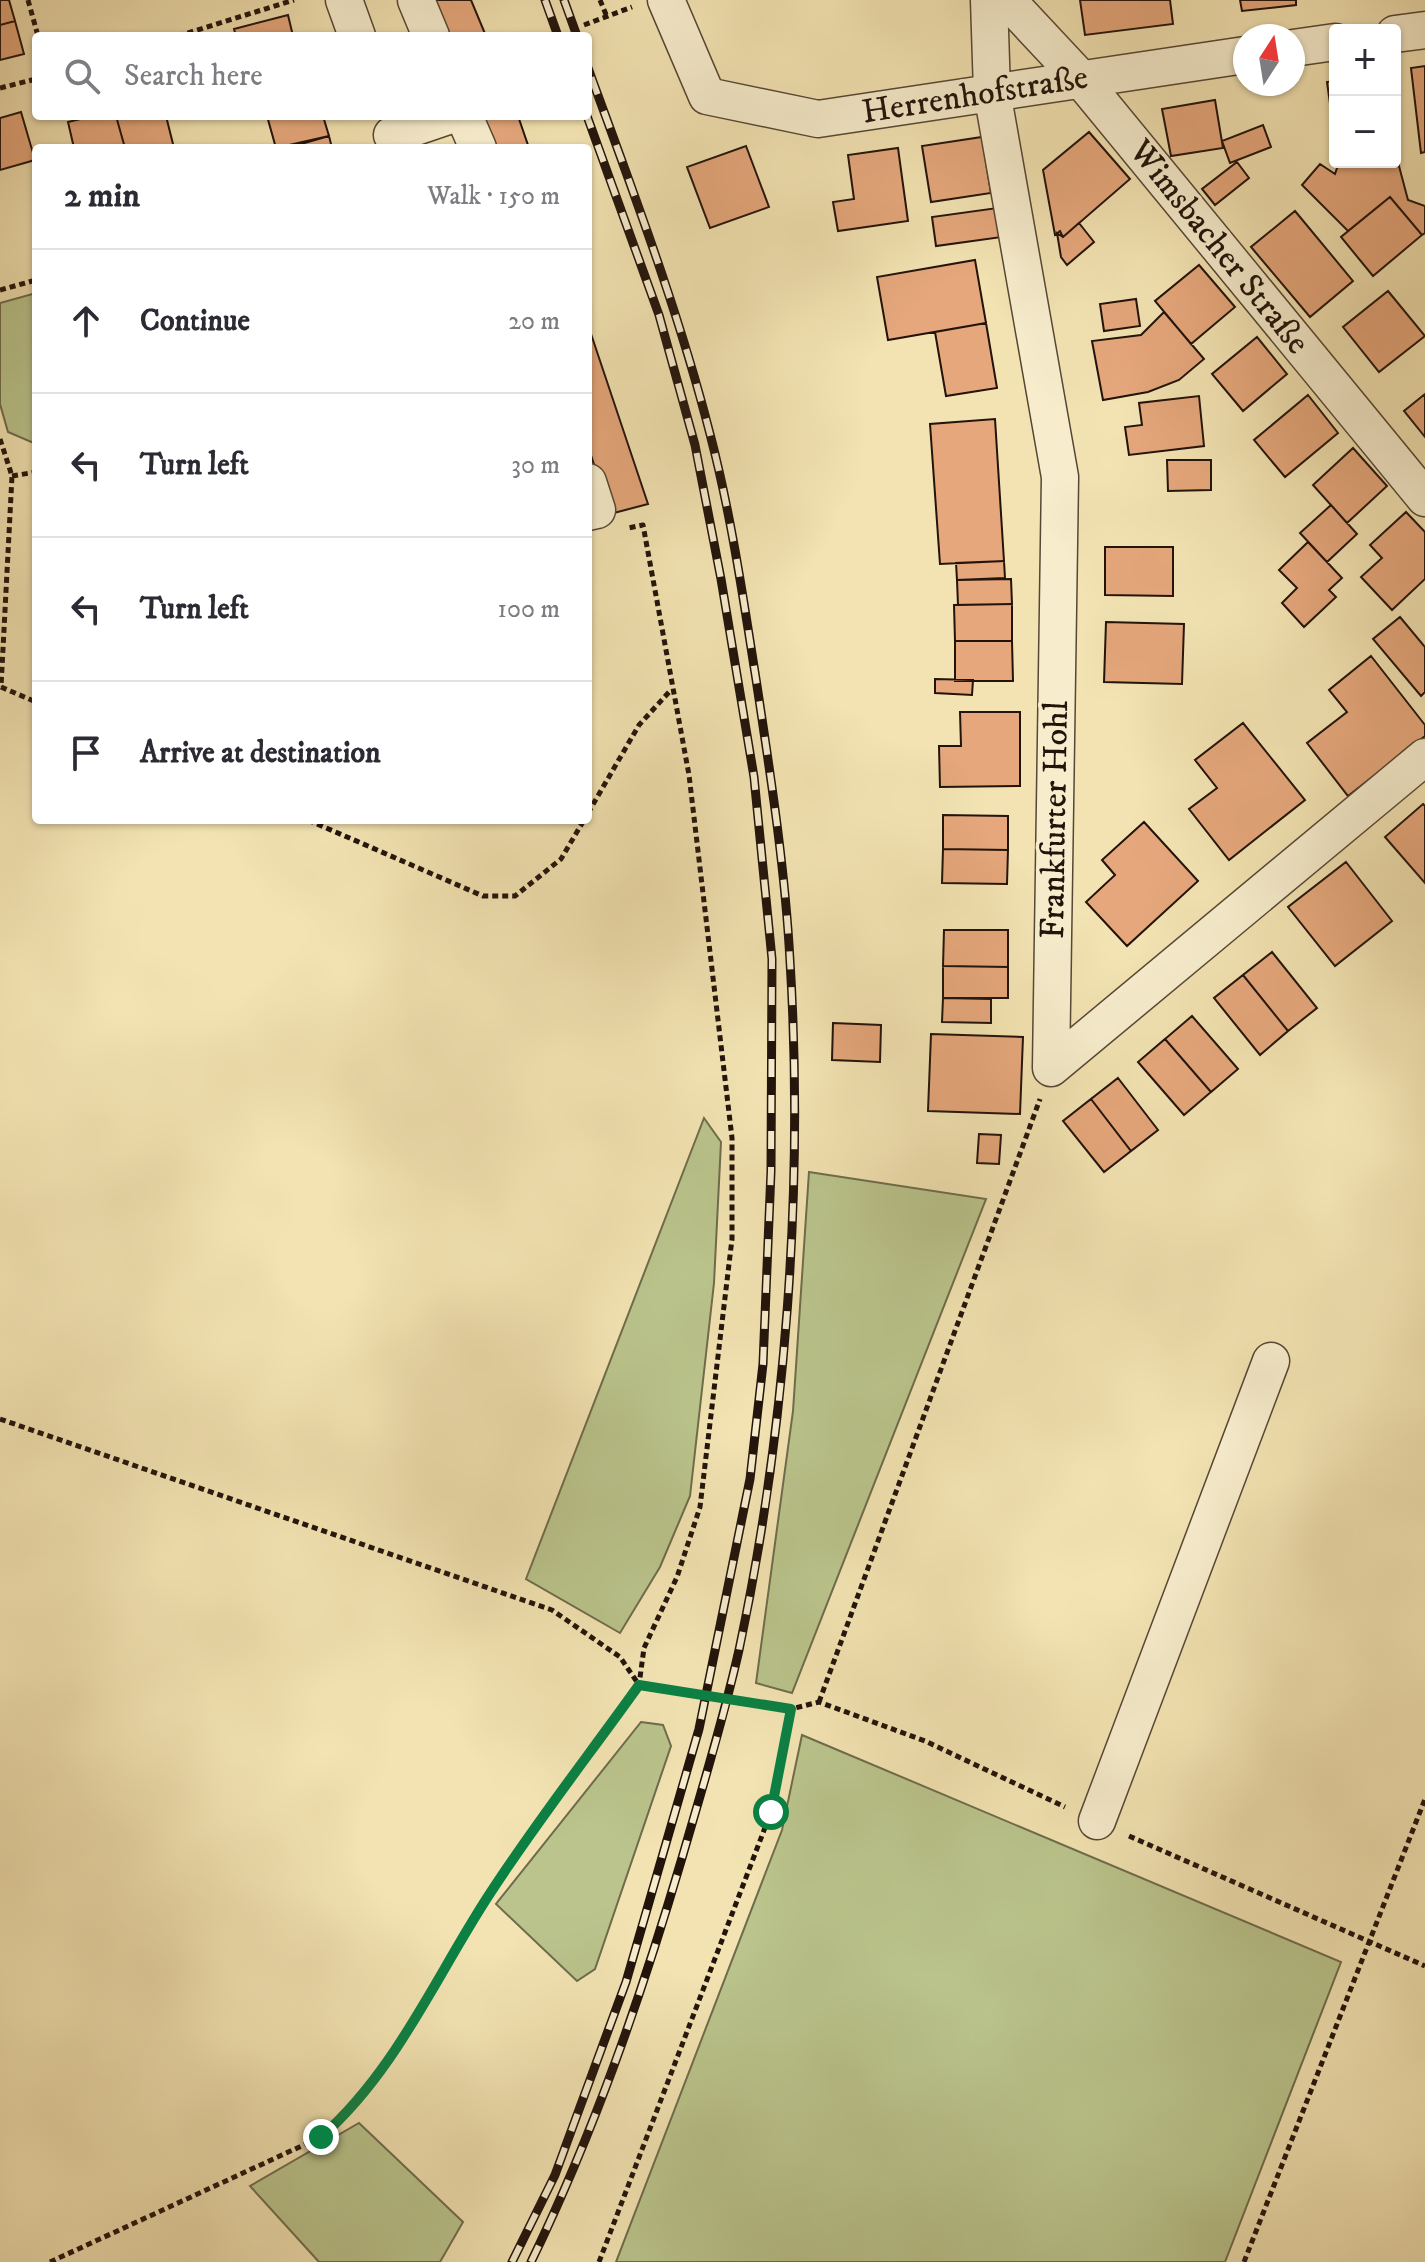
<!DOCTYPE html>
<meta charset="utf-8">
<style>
body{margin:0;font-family:"IM FELL DW Pica",serif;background:#f2f2f3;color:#2b2b33}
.controls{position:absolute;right:24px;top:24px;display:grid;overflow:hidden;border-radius:8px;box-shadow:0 2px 6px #0004}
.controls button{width:72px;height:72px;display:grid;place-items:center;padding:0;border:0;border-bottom:2px solid #e1e1e2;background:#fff;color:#2b2b33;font:40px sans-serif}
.compass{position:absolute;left:1233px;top:24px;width:72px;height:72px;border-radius:50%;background:#fff;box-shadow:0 2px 6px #0004;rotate:12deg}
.stop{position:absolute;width:24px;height:24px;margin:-18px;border:6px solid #0b8043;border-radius:50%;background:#fff}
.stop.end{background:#0b8043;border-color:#fff;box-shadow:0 2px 8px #0008}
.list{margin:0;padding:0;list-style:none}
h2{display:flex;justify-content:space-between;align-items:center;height:104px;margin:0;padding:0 32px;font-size:34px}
h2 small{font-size:26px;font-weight:400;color:#7c7c81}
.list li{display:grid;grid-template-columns:52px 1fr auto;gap:24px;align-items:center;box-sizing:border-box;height:144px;padding:0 32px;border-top:2px solid #e1e1e2}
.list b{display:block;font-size:30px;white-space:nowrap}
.list em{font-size:26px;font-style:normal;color:#7c7c81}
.icon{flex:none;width:44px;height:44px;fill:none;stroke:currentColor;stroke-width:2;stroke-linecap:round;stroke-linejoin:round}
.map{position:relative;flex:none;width:1425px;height:2262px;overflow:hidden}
.search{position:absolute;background:#fff;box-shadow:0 2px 6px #0004;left:32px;top:32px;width:560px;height:88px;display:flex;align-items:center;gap:20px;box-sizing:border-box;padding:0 28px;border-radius:8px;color:#7c7c81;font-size:30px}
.panel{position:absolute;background:#fff;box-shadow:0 2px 6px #0004;left:32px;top:144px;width:560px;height:680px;border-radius:8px}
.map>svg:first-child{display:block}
.green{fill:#bac48c;stroke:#6e6c4c;stroke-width:2}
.building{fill:#e5a77b;stroke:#22130b;stroke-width:2}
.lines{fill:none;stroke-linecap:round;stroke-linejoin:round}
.minor-casing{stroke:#564735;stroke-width:39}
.path{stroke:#22130b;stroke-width:5;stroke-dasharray:6 4;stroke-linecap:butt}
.minor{stroke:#f7edcd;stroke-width:36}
.rail-casing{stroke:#22130b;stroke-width:9}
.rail{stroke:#f7edcd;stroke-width:6;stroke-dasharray:18;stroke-linecap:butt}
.route{stroke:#0b8043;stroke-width:10}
.labels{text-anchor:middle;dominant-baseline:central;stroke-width:7;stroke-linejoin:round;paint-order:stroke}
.street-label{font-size:34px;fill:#22130b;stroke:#f7edcd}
</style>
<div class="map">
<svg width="1425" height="2262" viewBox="0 0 1425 2262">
<rect width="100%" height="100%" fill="#f3e3b2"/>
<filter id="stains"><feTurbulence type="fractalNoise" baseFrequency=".0025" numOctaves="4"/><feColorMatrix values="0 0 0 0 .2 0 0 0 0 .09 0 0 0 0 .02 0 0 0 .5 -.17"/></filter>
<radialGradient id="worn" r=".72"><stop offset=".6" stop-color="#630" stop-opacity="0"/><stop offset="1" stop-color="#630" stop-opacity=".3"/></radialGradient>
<path class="green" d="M36 293V444L8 432 0 404V303Z
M704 1118 721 1142 714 1283 690 1496 660 1567 620 1633 526 1579Z
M809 1172 986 1199 792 1693 756 1683 793 1411Z
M641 1722 663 1725 671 1746 595 1969 577 1981 496 1904Z
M802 1735 1341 1962 1225 2262H616L782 1830Z
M359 2123 463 2222 440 2262H319L250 2186Z"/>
<path class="building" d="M0 0H9L15 21 0 25Z
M432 0H471L486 36H446Z
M1080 0H1170L1173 24 1085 35Z
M1240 0H1296V5L1242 11Z
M288 15 293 36H236L234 29Z
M15 21 24 54 0 60V25Z
M1425 66V152L1421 153 1411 68Z
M1335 81V139L1327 82Z
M1215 100 1223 148 1171 156 1162 109Z
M21 112 35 160 0 170V118Z
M93 116H116L125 148H74L68 122Z
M116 116H166L174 148H125Z
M267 116H323L329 136 276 148Z
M482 116H518L529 148H488Z
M1263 125 1271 147 1230 163 1222 141Z
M1089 132 1130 179 1063 237 1060 231 1055 235 1043 170Z
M329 136 332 148H287Z
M982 137 991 193 931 202 922 146Z
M746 146 769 207 710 228 687 167Z
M898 148 908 221 838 231 833 202 854 199 848 155Z
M1395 151 1408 200 1425 206V233L1422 235 1390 197 1348 231 1302 185 1320 164 1335 174 1339 162 1374 166 1373 162H1395Z
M1237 162 1249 178 1215 205 1202 189Z
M1390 197 1422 235 1373 276 1341 237Z
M997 208 1002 237 936 246 932 217Z
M1295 211 1353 281 1310 317 1251 247Z
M1079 223 1094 242 1067 265 1061 257 1057 233 1063 237Z
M975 260 986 323 888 340 877 277Z
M1199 265 1235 307 1191 344 1155 301Z
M1388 291 1425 336 1379 372 1343 327Z
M1136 299 1140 326 1104 331 1100 304Z
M1164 312 1204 359 1179 380 1148 392 1103 400 1092 341 1141 335Z
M986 323 997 388 946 396 935 332Z
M588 325 648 504 610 514 588 446Z
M1257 337 1287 374 1243 411 1212 374Z
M1425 394V437L1404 411Z
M1308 395 1338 433 1285 477 1254 440Z
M1199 396 1204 446 1129 455 1125 427 1142 425 1139 403Z
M995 419 1004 561 940 564 930 424Z
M1353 448 1387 486 1347 523 1313 485Z
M1167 460H1211V490L1168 491Z
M1331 505 1357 534 1327 562 1300 533Z
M1406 512 1425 532V579L1392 610 1361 577 1382 558 1370 545Z
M1308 542 1342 578 1329 590 1336 597 1304 627 1282 603 1297 588 1279 570Z
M1105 547H1173V596L1105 595Z
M1004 561 1005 578 957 580 956 563Z
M1011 579 1012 604 958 605 957 580Z
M1012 604V641H955L954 605Z
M1400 617 1425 647V692L1421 696 1373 639Z
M1106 622 1184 624 1182 684 1104 682Z
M955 641H1012L1013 681H955Z
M1371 656 1425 725V736L1348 796 1307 743 1347 712 1329 690Z
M935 679 973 680 972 695 935 693Z
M960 712H1020V786L940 787 939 746H961Z
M1243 723 1305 800 1229 860 1189 809 1217 788 1195 760Z
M1423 804 1425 806V883L1385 837Z
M943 815 1008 816V850L943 849Z
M1144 822 1198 881 1127 946 1086 902 1115 875 1102 860Z
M943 849 1008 850 1007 884 942 883Z
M1346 862 1392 921 1335 966 1288 907Z
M944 930H1008V967L943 966Z
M1272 952 1317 1008 1288 1031 1243 975Z
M943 966 1008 967V998H943Z
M1243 975 1288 1031 1260 1055 1214 998Z
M943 998 991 999V1023L942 1022Z
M1192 1016 1238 1069 1211 1092 1165 1039Z
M833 1023 881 1025 880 1062 832 1060Z
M931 1034 1023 1037 1020 1114 928 1111Z
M1165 1039 1211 1092 1184 1115 1138 1062Z
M1118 1078 1158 1130 1131 1151 1091 1099Z
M1091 1099 1131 1151 1104 1172 1063 1121Z
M979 1134 1001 1135 999 1164 977 1163Z"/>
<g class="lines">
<defs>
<path id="minor" d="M344 0 357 36
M416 0 431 36
M666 0 707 96 818 119 1245 55
M989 0 992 92 1060 477 1051 1068 1425 757
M1007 0 1080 78 1425 498
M1395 34 1425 30
M1293 48 1335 42
M464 116 478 148
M392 135 448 116
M588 482 597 510 588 512
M1097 1821 1271 1361"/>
</defs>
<use href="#minor" class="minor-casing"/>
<path class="path" d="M28 0 38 36
M600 0 607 17
M584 25 632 7
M178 36 294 0
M0 88 36 79
M0 290 36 280
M0 439 12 476 1 687
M12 476 36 472
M1 687 36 702
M588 813 639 725 670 691
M308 820 483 896H515L561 859 584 820
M0 1419 552 1610 620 1657 639 1685 791 1709 819 1702 925 1741 1065 1807
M819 1702 1040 1099
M1129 1836 1425 1966
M50 2262 321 2137C395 2072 434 1980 487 1898 534 1824 589 1755 639 1685L644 1648 677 1577 700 1507 732 1239V1138L689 775 643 525 628 528
M599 2262 771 1812 791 1709
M1244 2262 1425 1799"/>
<use href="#minor" class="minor"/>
<defs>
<path id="rail" d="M545 0 558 36
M564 0 577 36
M512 2262 555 2175 626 1982 699 1729 750 1479 763 1364 771 1171 772 959 754 777 721 579 695 445 659 315 587 116
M531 2262C594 2132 641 1997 682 1858 702 1789 723 1721 739 1650 786 1429 804 1187 790 961 785 867 770 772 756 679 743 597 731 514 710 434 678 309 632 189 588 68"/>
</defs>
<use href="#rail" class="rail-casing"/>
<use href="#rail" class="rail"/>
</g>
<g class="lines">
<path class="route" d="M321 2137C395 2072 434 1980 487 1898 534 1825 589 1755 639 1685L791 1709 771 1812"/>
</g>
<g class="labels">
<g class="street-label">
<text transform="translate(975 95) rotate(-9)">Herrenhofstraße</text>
<text transform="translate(1219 247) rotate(51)">Wimsbacher Straße</text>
<text transform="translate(1055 820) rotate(-89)">Frankfurter Hohl</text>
</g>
</g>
<rect width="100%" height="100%" filter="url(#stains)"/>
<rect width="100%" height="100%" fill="url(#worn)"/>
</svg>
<div class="controls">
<button>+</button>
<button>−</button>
</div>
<svg class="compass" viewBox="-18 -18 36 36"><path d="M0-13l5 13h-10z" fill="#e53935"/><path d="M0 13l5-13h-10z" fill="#7c7c81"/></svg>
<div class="stop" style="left:771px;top:1812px"></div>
<div class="stop end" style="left:321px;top:2137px"></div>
<div class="search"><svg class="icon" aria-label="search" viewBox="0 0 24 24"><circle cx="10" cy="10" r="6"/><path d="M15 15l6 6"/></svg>Search here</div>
<section class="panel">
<h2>2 min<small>Walk · 150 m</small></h2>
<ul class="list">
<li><svg class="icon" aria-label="ahead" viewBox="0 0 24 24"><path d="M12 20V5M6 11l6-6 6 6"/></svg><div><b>Continue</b></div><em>20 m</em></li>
<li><svg class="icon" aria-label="left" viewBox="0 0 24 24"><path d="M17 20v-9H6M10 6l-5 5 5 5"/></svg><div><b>Turn left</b></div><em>30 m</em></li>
<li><svg class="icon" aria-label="left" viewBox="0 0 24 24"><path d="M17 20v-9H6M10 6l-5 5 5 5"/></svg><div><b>Turn left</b></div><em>100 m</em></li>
<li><svg class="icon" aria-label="arrive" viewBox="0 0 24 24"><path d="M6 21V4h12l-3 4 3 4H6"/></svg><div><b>Arrive at destination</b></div></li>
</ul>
</section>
</div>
